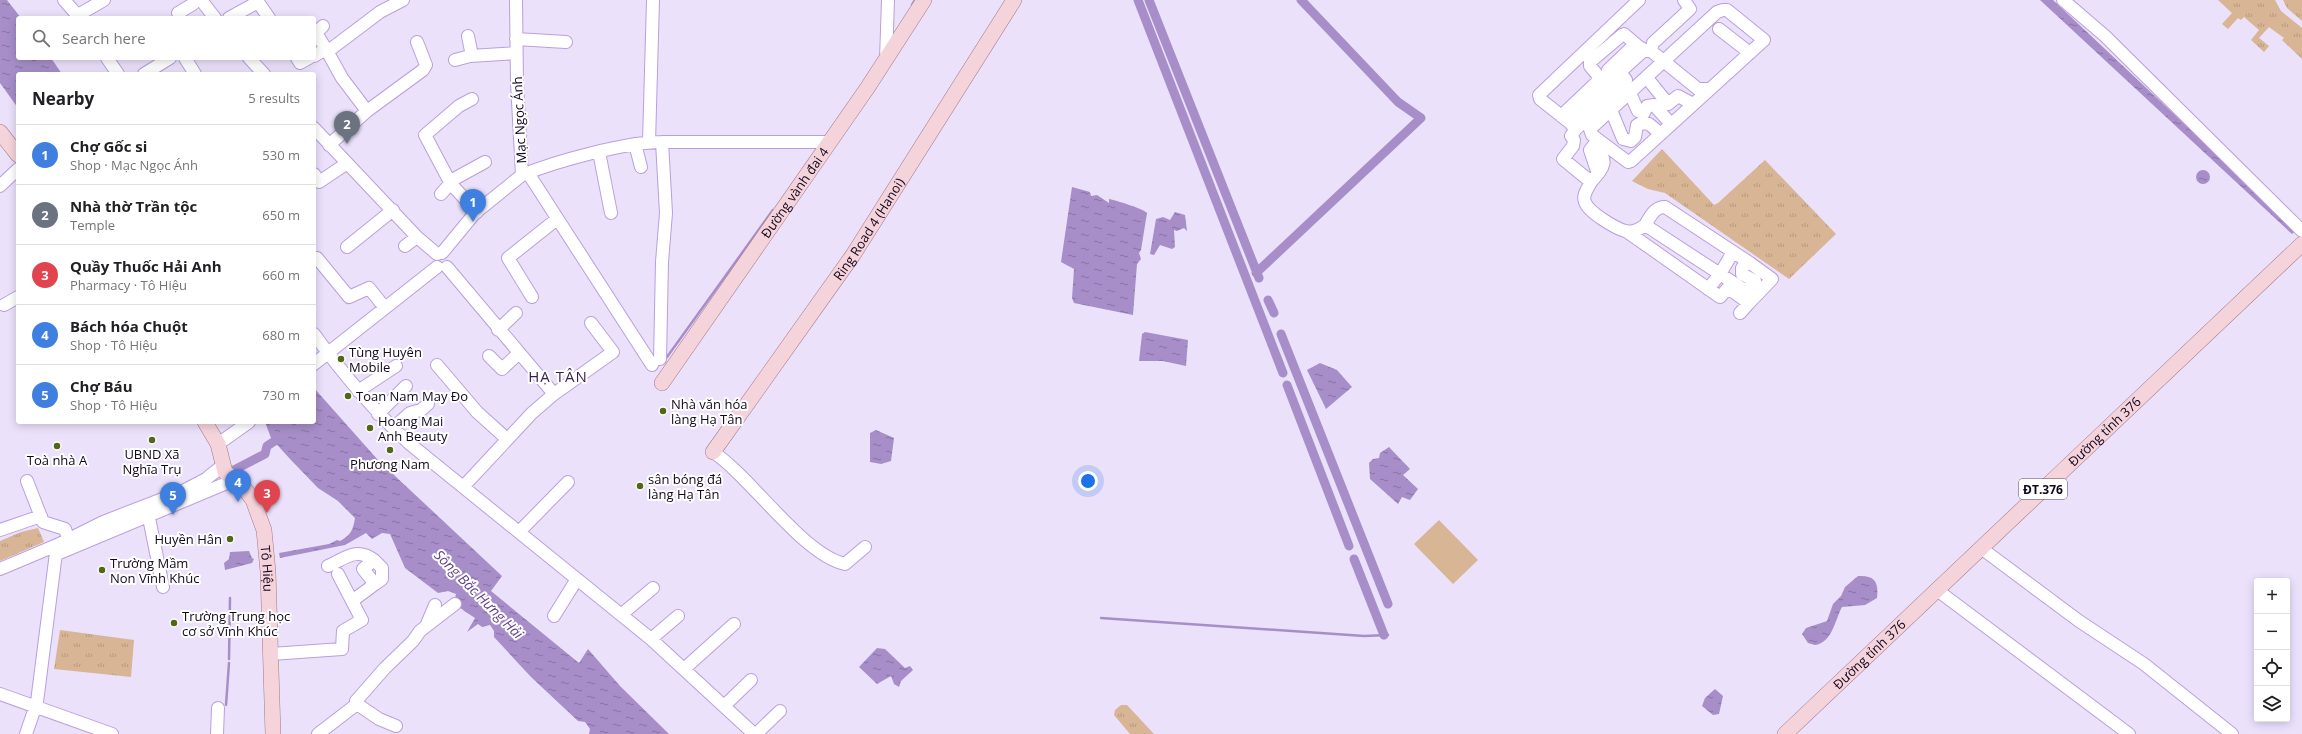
<!DOCTYPE html>
<meta charset="utf-8">
<style>
body{margin:0;font-family:"Open Sans",sans-serif;background:#f2f2f2;color:#202124}
.controls{position:absolute;right:12px;bottom:12px;display:grid;overflow:hidden;border-radius:4px;box-shadow:0 2px 10px #0003}
.controls button{width:36px;height:36px;display:grid;place-items:center;padding:0;border:0;border-bottom:1px solid #e0e0e0;background:#fff;color:#202124;font:20px sans-serif}
.you{position:absolute;left:1088px;top:481px;width:14px;height:14px;margin:-10px;border:3px solid #fff;border-radius:50%;background:#1a73e8;box-shadow:0 0 0 6px #1a73e833}
.badge{display:grid;place-items:center;width:26px;height:26px;border-radius:50%;background:#526715;color:#fff;font-size:13px;font-weight:700}
.pin{position:absolute;translate:-50% -33px;filter:drop-shadow(0 1px 2px #0008)}
.pin::after{content:'';position:absolute;top:21px;width:14px;height:12px;background:inherit;clip-path:polygon(0 0,100% 0,50% 100%)}
.list{margin:0;padding:0;list-style:none}
h2{display:flex;justify-content:space-between;align-items:center;height:52px;margin:0;padding:0 16px;font-size:17px}
h2 small{font-size:13px;font-weight:400;color:#757577}
.list li{display:grid;grid-template-columns:26px 1fr auto;gap:12px;align-items:center;box-sizing:border-box;height:60px;padding:0 16px;border-top:1px solid #e0e0e0}
.list b{display:block;font-size:15px;white-space:nowrap}
.list p{margin:0;font-size:13px;white-space:nowrap;color:#757577}
.list em{font-size:13px;font-style:normal;color:#757577}
.icon{flex:none;width:22px;height:22px;fill:none;stroke:currentColor;stroke-width:2;stroke-linecap:round;stroke-linejoin:round}
.map{position:relative;flex:none;width:2302px;height:734px;overflow:hidden}
.search{position:absolute;background:#fff;box-shadow:0 2px 10px #0003;left:16px;top:16px;width:300px;height:44px;display:flex;align-items:center;gap:10px;box-sizing:border-box;padding:0 14px;border-radius:4px;color:#757577;font-size:15px}
.panel{position:absolute;background:#fff;box-shadow:0 2px 10px #0003;left:16px;top:72px;width:300px;height:352px;border-radius:4px}
.map>svg:first-child{display:block}
.grass{fill:url(#grass-tufts)}
.garden{fill:#d7b595}
.water{fill:url(#water-ripples)}
.lines{fill:none;stroke-linecap:round;stroke-linejoin:round}
.stream{stroke:#a78ec9;stroke-width:2.5}
.canal{stroke:#a78ec9;stroke-width:9}
.minor-casing{stroke:#ba9fde;stroke-width:14}
.major-casing{stroke:#a17989;stroke-width:16}
.minor{stroke:#fff;stroke-width:12}
.major{stroke:#f5d3db;stroke-width:15}
.poi-dot{fill:#526715;stroke:#fff;stroke-width:1.5}
.labels{text-anchor:middle;dominant-baseline:central;stroke-width:4;stroke-linejoin:round;paint-order:stroke}
.shield{fill:#fff;stroke:#585160;stroke-width:1}
.shield-label{font-size:12px;font-weight:bold;fill:#11071c}
.street-label{font-size:13px;fill:#11071c;stroke:#fff}
.poi-label{font-size:13px;fill:#11071c;stroke:#fff;text-anchor:start}
.water-label{font-size:14px;font-style:italic;fill:#613f88;stroke:#fff}
.quarter-label{font-size:15px;letter-spacing:1px;fill:#371e52;stroke:#fff}
</style>
<div class="map">
<svg width="2302" height="734" viewBox="0 0 2302 734">
<defs>
<pattern id="grass-tufts" width="24" height="20" patternUnits="userSpaceOnUse"><rect width="24" height="20" fill="#d7b595"/><path d="M3 7l-1-3M5 7V3M7 7l1-3M15 17l-1-3M17 17v-4M19 17l1-3" fill="none" stroke="#b89a80"/></pattern>
<pattern id="water-ripples" width="26" height="14" patternUnits="userSpaceOnUse"><rect width="26" height="14" fill="#a78ec9"/><path d="M2 4q2-2 4 0t4 0M15 11q2-2 4 0t4 0" fill="none" stroke="#8772a2"/></pattern>
</defs>
<rect width="100%" height="100%" fill="#ebe1fb"/>
<path class="grass" d="M2218 0H2275L2281 11 2302 28V59L2282 40 2284 38 2269 27 2259 38 2269 46 2264 52 2251 40 2259 30 2244 17 2241 20 2238 18 2228 29 2222 24 2232 13Z
M2283 0H2302V21L2287 8Z
M1662 149 1714 205 1718 203 1765 160 1836 234 1789 279 1665 193 1648 189 1632 181Z
M38 528 44 542 0 561V541L21 532Z
M60 630 134 640 131 677 54 669Z
M1121 705H1127L1154 734H1130L1114 715 1115 710Z"/>
<path class="garden" d="M1439 520 1478 560 1453 584 1414 544Z"/>
<path class="water" d="M0 0H7L21 18H18V58H51L62 74H18V108L0 83Z
M2040 0H2053L2297 230 2292 234Z
M2196 177a7 7 0 1 1 14 0a7 7 0 1 1-14 0Z
M1072 187 1090 192 1091 196 1097 195 1109 203V199C1115 200 1144 209 1147 213L1141 250 1139 253 1141 259 1137 264 1133 315 1074 303 1072 298 1074 269 1061 262Z
M1175 212 1185 215 1187 231 1184 228 1177 231 1174 230 1175 247 1172 249 1160 245 1154 255 1150 254 1156 219 1163 217 1170 220Z
M1145 332 1188 340 1186 366 1163 361H1139L1142 334Z
M1320 363 1337 370 1352 387 1326 409 1307 370Z
M314 388 378 460 502 576 491 591 579 663 588 649 620 686 669 734H589L590 729 585 722 578 721 531 677 494 637V631L490 625 482 627 478 624 467 632 475 618C467 612 452 606 456 594L448 591 438 593 405 568 390 534 382 533 372 539 366 533 345 545 280 558 279 553 329 544 337 540 340 541C351 535 353 530 355 518L338 501 318 488 290 459 271 438 265 422H314Z
M876 430 894 438 891 461 881 464 870 462V433Z
M1389 447 1410 469 1403 475 1418 489 1410 500 1402 497 1398 504 1370 479 1369 463 1373 459 1379 458 1380 453Z
M249 551 252 558 254 559 252 563 225 570 224 563 229 559 230 552Z
M1858 576C1874 575 1879 581 1877 598L1865 605 1842 607C1835 620 1832 643 1815 645L1808 643 1802 634 1806 628 1827 621 1833 604 1841 596 1845 587Z
M877 648 885 649 905 668 910 666 913 670 901 681 899 687 894 684 891 676 877 684 859 667Z
M1715 689 1723 696 1719 714 1713 715 1702 706 1705 698Z"/>
<g class="lines">
<path class="stream" d="M912 5 915 0
M667 357 773 210
M1101 618 1364 636 1388 635
M229 659 230 598
M226 705 229 663"/>
<path class="canal" d="M1138 0 1283 373
M1149 0 1259 278
M1256 273 1421 118 1398 102 1301 0
M1268 300 1274 313
M1281 334 1388 604
M1287 385 1349 546
M234 470 265 454 267 446 284 435 286 422
M1354 559 1384 635"/>
<defs>
<path id="minor" d="M64 0 80 18
M201 0 215 18
M1639 0 1539 95 1540 99 1569 122 1614 81 1608 75V70L1630 49 1638 46 1646 51H1651
M1684 0 1690 9 1653 43 1651 51 1698 89H1710
M2063 0 2105 36 2302 231
M1723 10H1727L1764 40 1631 161 1628 162 1592 135 1590 129 1717 12Z
M178 13 193 4
M78 15 104 0
M229 18 258 2 269 18
M323 26 316 33 326 49
M1719 29 1750 53
M468 36 472 56
M516 39 566 42
M327 52 380 12 403 0
M314 56 326 49 342 78 367 111 329 145
M107 58 118 74
M185 58 195 74
M249 58 264 74
M297 58 300 63 309 58
M455 60 470 56 516 53
M886 60 888 0
M144 74 170 58
M1647 78 1668 104 1678 96 1693 104
M1630 93 1638 111 1644 113 1647 106 1654 105 1671 124
M472 99 459 106 425 135 451 184 477 212
M1611 110 1623 139 1631 141 1635 137 1637 125 1641 123 1649 124 1661 134
M367 111 423 70 426 65 417 42
M1561 116 1599 80 1600 78 1590 66V62L1622 35 1624 34 1638 46
M1570 123 1576 129 1624 84 1626 80 1620 72 1644 50
M314 128 417 237 437 254
M1576 129 1571 136 1574 140 1573 146 1563 159 1591 182C1588 188 1582 195 1585 202 1588 212 1615 228 1625 231 1633 233 1640 229 1645 225L1743 289H1751L1755 281 1742 274V268L1745 263H1750L1772 279 1749 303 1728 288 1720 297 1626 231
M649 142 653 0
M635 144 641 167
M599 152 611 213
M528 173 652 365
M314 174 319 182 346 164
M522 175C557 161 625 142 662 142
M1591 182C1604 167 1610 161 1594 145L1590 150 1598 174
M0 186 18 169
M441 194 454 179 485 162
M1645 225C1651 216 1654 207 1665 207L1750 263
M405 246 417 237
M347 247 393 210
M442 253 475 213 522 175 517 83 516 0
M317 258 349 297 369 288 385 308
M447 267 554 394 532 413 463 487
M1708 289 1720 274 1733 252
M532 297 508 258 557 219
M4 305 18 297
M1740 313 1749 303
M498 330 516 313
M314 334C343 374 373 410 410 444L651 639 754 734
M489 356 502 369 518 354
M660 359 662 262 666 213 662 142H830
M314 364 437 267
M437 365 477 412 507 439
M358 391 396 366
M554 394 613 352 591 323
M378 414 406 386
M393 428 410 413 421 410 428 404
M218 444 249 422
M713 452C751 477 803 555 845 564L865 547
M27 481 43 522 65 529 68 538
M147 508 163 587
M0 530 41 516
M519 532 568 482
M1981 548 2079 621 2144 664 2232 734
M57 554 234 480
M374 560 382 568V579L375 584
M0 569 57 545 103 522 183 491 206 479 222 466
M338 574 352 601
M1937 590 2129 734
M622 614 653 588
M554 616 577 579
M427 624 435 605
M651 639 678 616
M271 654 342 649 343 631 362 620 352 601 375 584 363 569 374 560C356 547 346 558 328 566
M684 669 734 624
M0 694 112 734
M357 704 356 701 385 668 413 641 420 631 455 604
M724 706 751 680
M26 734 37 702 57 545
M217 734 218 708
M318 734 357 704 379 719 396 726
M756 734 780 711"/>
<g id="major">
<path d="M0 132 18 155"/>
<path id="s1" d="M662 383 868 87 924 0"/>
<path id="s2" d="M205 422 218 444 225 472 244 488 253 500 264 530 268 572 273 734"/>
<path id="s3" d="M713 452 853 255 1014 0"/>
<path id="s4" d="M1785 734 2302 244"/>
</g>
</defs>
<use href="#minor" class="minor-casing"/>
<use href="#major" class="major-casing"/>
<use href="#minor" class="minor"/>
<use href="#major" class="major"/>
</g>
<g class="poi-dot">
<circle cx="341" cy="359" r="4"/>
<circle cx="348" cy="396" r="4"/>
<circle cx="663" cy="411" r="4"/>
<circle cx="370" cy="428" r="4"/>
<circle cx="152" cy="440" r="4"/>
<circle cx="57" cy="446" r="4"/>
<circle cx="390" cy="450" r="4"/>
<circle cx="640" cy="486" r="4"/>
<circle cx="230" cy="539" r="4"/>
<circle cx="102" cy="570" r="4"/>
<circle cx="174" cy="623" r="4"/>
</g>
<g class="labels">
<rect class="shield" x="2019" y="479" width="48" height="20" rx="3"/>
<g class="shield-label">
<text x="2043" y="489">ĐT.376</text>
</g>
<g class="street-label">
<text transform="translate(519 120) rotate(-93)">Mạc Ngọc Ánh</text>
<text stroke="none"><textPath href="#s1" startOffset="232">Đường vành đai 4</textPath></text>
<text stroke="none"><textPath href="#s3" startOffset="272">Ring Road 4 (Hanoi)</textPath></text>
<text stroke="none"><textPath href="#s4" startOffset="440">Đường tỉnh 376</textPath></text>
<text stroke="none"><textPath href="#s2" startOffset="165">Tô Hiệu</textPath></text>
<text stroke="none"><textPath href="#s4" startOffset="116">Đường tỉnh 376</textPath></text>
</g>
<g class="poi-label">
<text x="349" y="352">Tùng Huyên<tspan x="349" dy="15">Mobile</tspan></text>
<text x="356" y="396">Toan Nam May Đo</text>
<text x="671" y="404">Nhà văn hóa<tspan x="671" dy="15">làng Hạ Tân</tspan></text>
<text x="378" y="421">Hoang Mai<tspan x="378" dy="15">Anh Beauty</tspan></text>
<text x="152" y="454" text-anchor="middle">UBND Xã<tspan x="152" dy="15">Nghĩa Trụ</tspan></text>
<text x="57" y="460" text-anchor="middle">Toà nhà A</text>
<text x="390" y="464" text-anchor="middle">Phương Nam</text>
<text x="648" y="479">sân bóng đá<tspan x="648" dy="15">làng Hạ Tân</tspan></text>
<text x="222" y="539" text-anchor="end">Huyền Hân</text>
<text x="110" y="563">Trường Mầm<tspan x="110" dy="15">Non Vĩnh Khúc</tspan></text>
<text x="182" y="616">Trường Trung học<tspan x="182" dy="15">cơ sở Vĩnh Khúc</tspan></text>
</g>
<g class="water-label">
<text transform="translate(479 594) rotate(45)">Sông Bắc Hưng Hải</text>
</g>
<g class="quarter-label">
<text x="558" y="376">HẠ TÂN</text>
</g>
</g>
</svg>
<div class="controls">
<button>+</button>
<button>−</button>
<button><svg class="icon" aria-label="locate" viewBox="0 0 24 24"><circle cx="12" cy="12" r="6"/><path d="M12 2v4M12 18v4M2 12h4M18 12h4"/></svg></button>
<button><svg class="icon" aria-label="layers" viewBox="0 0 24 24"><path d="M12 4l9 5-9 5-9-5zM3 14l9 5 9-5"/></svg></button>
</div>
<div class="you"></div>
<div class="pin badge" style="left:473px;top:222px;background:#3f7fe0">1</div>
<div class="pin badge" style="left:347px;top:144px;background:#6b7280">2</div>
<div class="pin badge" style="left:267px;top:513px;background:#e0444e">3</div>
<div class="pin badge" style="left:238px;top:502px;background:#3f7fe0">4</div>
<div class="pin badge" style="left:173px;top:515px;background:#3f7fe0">5</div>
<div class="search"><svg class="icon" aria-label="search" viewBox="0 0 24 24"><circle cx="10" cy="10" r="6"/><path d="M15 15l6 6"/></svg>Search here</div>
<section class="panel">
<h2>Nearby<small>5 results</small></h2>
<ul class="list">
<li><span class="badge" style="background:#3f7fe0">1</span><div><b>Chợ Gốc si</b><p>Shop · Mạc Ngọc Ánh</p></div><em>530 m</em></li>
<li><span class="badge" style="background:#6b7280">2</span><div><b>Nhà thờ Trần tộc</b><p>Temple</p></div><em>650 m</em></li>
<li><span class="badge" style="background:#e0444e">3</span><div><b>Quầy Thuốc Hải Anh</b><p>Pharmacy · Tô Hiệu</p></div><em>660 m</em></li>
<li><span class="badge" style="background:#3f7fe0">4</span><div><b>Bách hóa Chuột</b><p>Shop · Tô Hiệu</p></div><em>680 m</em></li>
<li><span class="badge" style="background:#3f7fe0">5</span><div><b>Chợ Báu</b><p>Shop · Tô Hiệu</p></div><em>730 m</em></li>
</ul>
</section>
</div>
